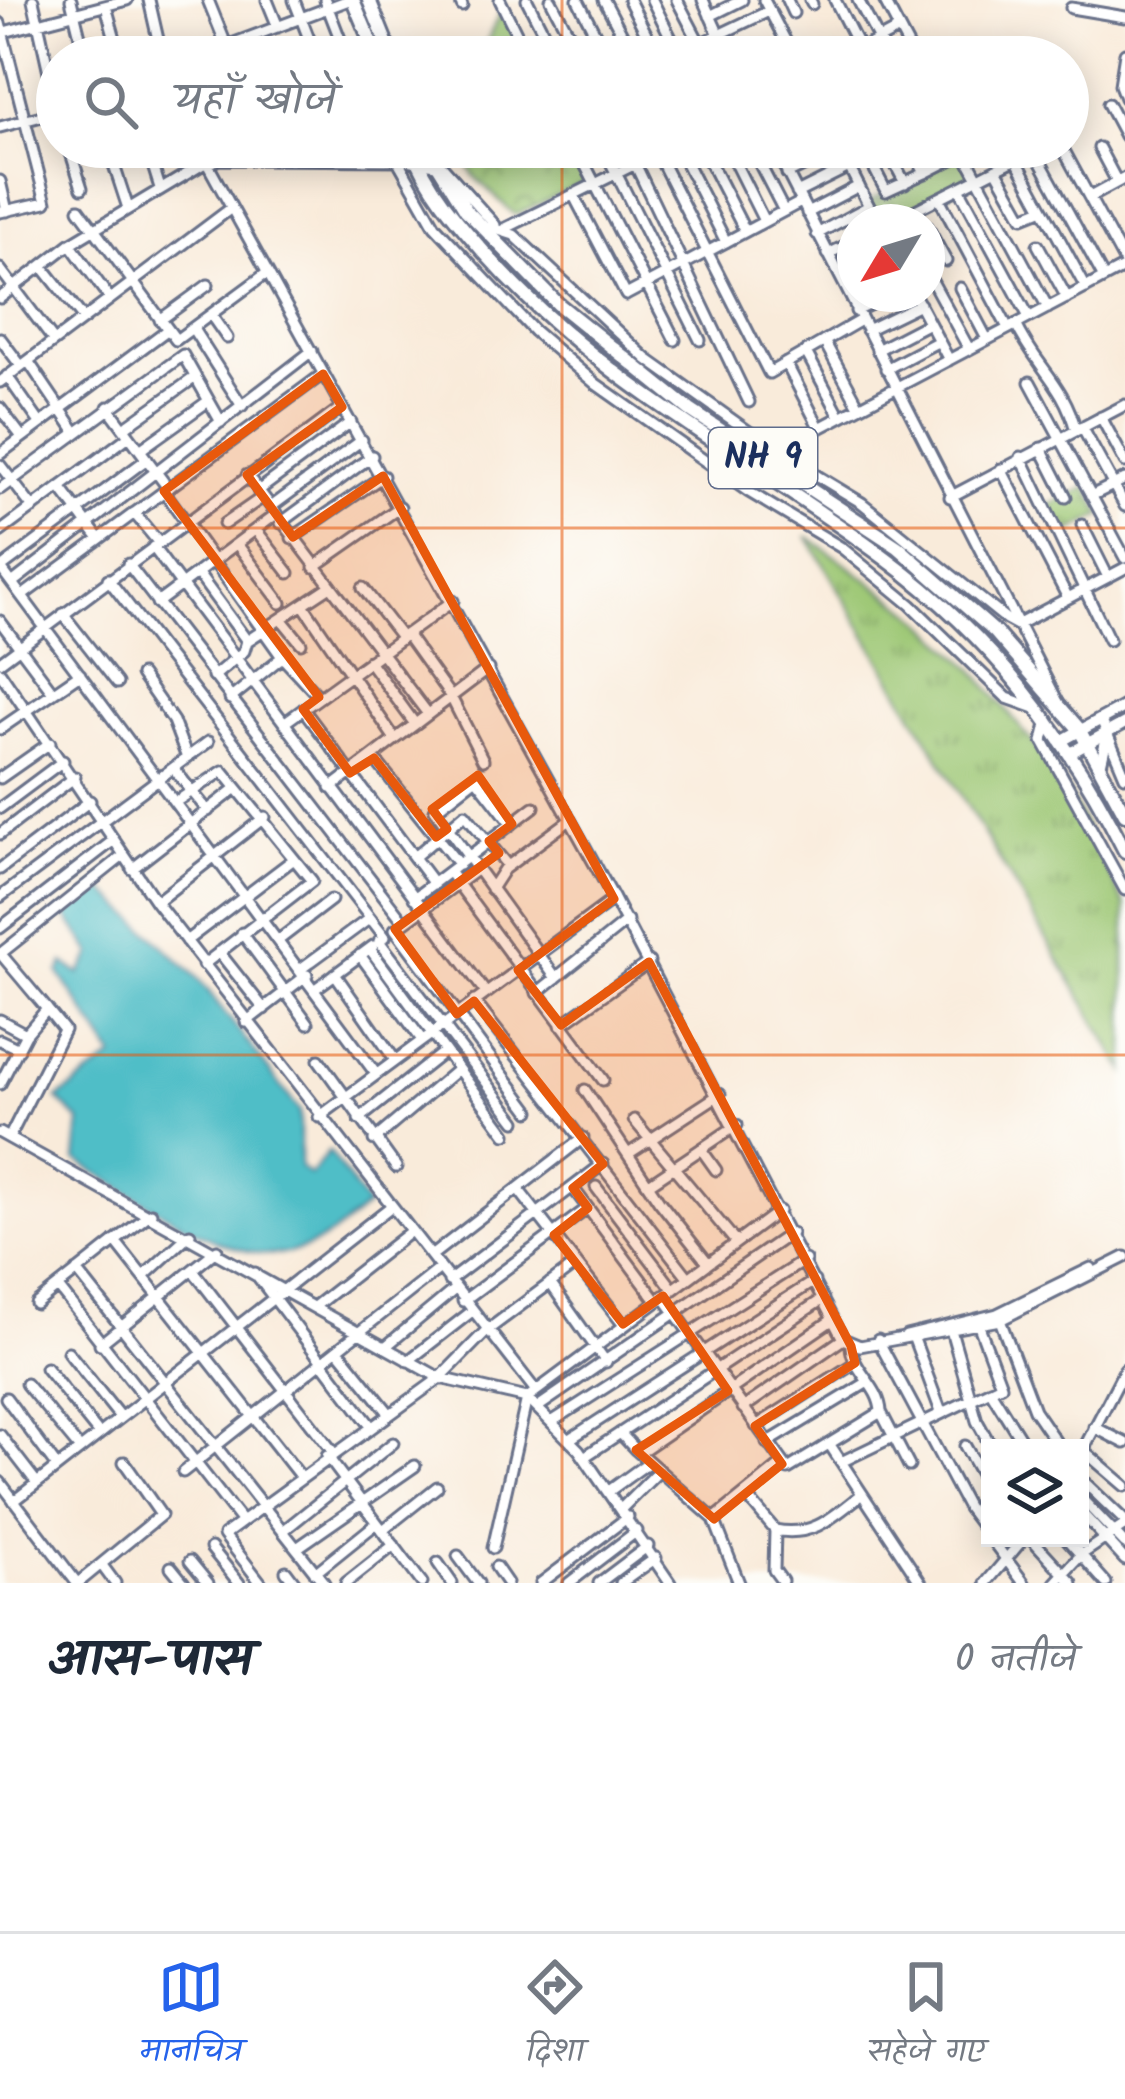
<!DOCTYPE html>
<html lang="hi">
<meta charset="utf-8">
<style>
body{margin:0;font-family:Kalam,"Playpen Sans Deva",sans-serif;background:#f6f6f7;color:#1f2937}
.controls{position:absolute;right:36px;bottom:36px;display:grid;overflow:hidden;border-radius:0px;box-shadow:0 6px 30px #0003}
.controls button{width:108px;height:108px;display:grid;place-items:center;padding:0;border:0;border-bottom:3px solid #e0e1e3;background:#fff;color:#1f2937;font:60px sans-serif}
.compass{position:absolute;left:837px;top:204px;width:108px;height:108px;border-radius:50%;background:#fff;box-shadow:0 6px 30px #0003;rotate:232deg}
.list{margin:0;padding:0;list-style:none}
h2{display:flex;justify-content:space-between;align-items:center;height:156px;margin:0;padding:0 48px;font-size:51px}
h2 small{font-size:39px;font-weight:400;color:#747a83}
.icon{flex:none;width:66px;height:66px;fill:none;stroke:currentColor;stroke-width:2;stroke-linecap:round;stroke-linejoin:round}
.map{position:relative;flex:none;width:1125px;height:1583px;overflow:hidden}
.search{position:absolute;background:#fff;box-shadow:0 6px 30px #0003;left:36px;right:36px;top:36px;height:132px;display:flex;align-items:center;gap:30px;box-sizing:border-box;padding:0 42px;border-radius:66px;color:#747a83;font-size:45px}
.sheet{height:348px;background:#fff}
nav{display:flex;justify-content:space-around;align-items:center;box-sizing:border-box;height:168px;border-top:3px solid #e0e1e3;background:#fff;font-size:33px;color:#747a83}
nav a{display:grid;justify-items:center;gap:6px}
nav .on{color:#2563eb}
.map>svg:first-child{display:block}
.grass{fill:url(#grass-tufts);stroke:#5c7b69;stroke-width:3}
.park{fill:url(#park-crowns);stroke:#5c7b69;stroke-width:3}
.water{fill:#50bec7;stroke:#367692;stroke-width:3}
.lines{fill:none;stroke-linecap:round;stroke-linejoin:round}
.minor-casing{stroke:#697189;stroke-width:15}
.major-casing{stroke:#697189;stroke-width:16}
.highway-casing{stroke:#697189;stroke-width:18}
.minor{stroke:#fff;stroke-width:9}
.major{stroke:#fff;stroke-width:10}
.highway{stroke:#fff;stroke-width:12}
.marked{fill:#e8590c;fill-opacity:0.2;stroke:#e8590c;stroke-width:9;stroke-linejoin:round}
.grid{fill:none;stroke:#e8590c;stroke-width:3;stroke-opacity:0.55}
.labels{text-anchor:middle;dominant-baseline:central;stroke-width:9;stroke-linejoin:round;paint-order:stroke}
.shield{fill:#fdfcf7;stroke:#5f6c8c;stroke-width:3}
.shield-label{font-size:36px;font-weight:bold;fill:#1b2f5e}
</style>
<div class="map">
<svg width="1125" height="1583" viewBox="0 0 1125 1583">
<defs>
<pattern id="grass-tufts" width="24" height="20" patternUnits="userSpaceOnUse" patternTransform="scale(3)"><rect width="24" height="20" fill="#9dc774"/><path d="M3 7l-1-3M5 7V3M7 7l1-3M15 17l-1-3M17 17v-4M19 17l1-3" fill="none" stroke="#7fa262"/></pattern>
<pattern id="park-crowns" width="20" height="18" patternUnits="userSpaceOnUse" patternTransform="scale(3)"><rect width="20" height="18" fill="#9dc774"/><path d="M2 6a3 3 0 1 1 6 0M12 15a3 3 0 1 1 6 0" fill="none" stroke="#7fa262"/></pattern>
</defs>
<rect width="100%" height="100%" fill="#fdfcf7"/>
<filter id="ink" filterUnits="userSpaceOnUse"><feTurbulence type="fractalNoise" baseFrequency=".00833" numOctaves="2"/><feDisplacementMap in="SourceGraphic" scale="24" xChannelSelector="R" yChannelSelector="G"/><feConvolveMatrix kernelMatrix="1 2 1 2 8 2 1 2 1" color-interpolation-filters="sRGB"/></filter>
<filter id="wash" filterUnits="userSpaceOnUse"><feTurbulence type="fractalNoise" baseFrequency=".004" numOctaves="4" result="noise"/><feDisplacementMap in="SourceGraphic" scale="48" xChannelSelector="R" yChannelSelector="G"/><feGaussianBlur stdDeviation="2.7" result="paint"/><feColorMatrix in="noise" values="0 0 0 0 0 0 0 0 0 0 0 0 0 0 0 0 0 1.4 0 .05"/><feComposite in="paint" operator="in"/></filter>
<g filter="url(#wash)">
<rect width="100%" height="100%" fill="#f9ebda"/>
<path class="grass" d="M807 536 915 614 973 669 1061 777 1125 906V1071Z"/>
<path class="park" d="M502 8 526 57H480Z
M457 147H569L586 182 515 215 475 177Z
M964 153 977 179 892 222H877L867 202Z
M1087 487 1102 515 1062 536 1047 507Z"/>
<path class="water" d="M102 888 200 980 300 1111V1167L310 1175 329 1151 367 1206C342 1228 321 1245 288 1253 229 1266 127 1189 76 1160L80 1121 57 1099 114 1057 59 973 64 963 80 974 92 954 66 915Z"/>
</g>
<g filter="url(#ink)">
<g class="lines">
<defs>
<path id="minor" d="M33 0 57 108
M71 0 85 57
M149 0 162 57
M208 0 231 57
M267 0 278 27
M294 0 316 57
M325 0 347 57
M460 0 462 6
M500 0 528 57
M527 0 556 57
M551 0 581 57
M578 0 607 57
M604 0 634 57
M629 0 658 57
M652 0 679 54
M677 0 700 44
M703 0 729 57
M764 0 794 57
M787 0 793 13
M810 0 812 4
M835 0 864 57
M858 0 888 57
M884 0 914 57
M106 6 120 57
M1071 8 1125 17
M710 16 742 0
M0 23 46 202 0 212
M0 33 127 0
M1125 53 1120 85 1125 98
M197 57 349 0
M273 57 311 43
M672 57 769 11
M846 57 899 29
M1108 104 1125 136
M0 127 57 112
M69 147 82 188
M108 147 128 208
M147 147 160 188
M184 147 198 153 222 147
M276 147 416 149
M576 147 675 340
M603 147 700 340
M627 147 749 402
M654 147 769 373 861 320
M678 147 726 242
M702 147 745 231
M727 147 764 221
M751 147 784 211
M774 147 1058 702
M839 147 877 222
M863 147 886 191 925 173
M886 147 905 183
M911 147 925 173 964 153
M961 147 1048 308
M1062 147 1125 263
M1099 148 1117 182
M1034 150 1104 278
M397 159 435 226 534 331 596 384 749 492 842 548 911 605 1007 698 1035 708
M1016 159 1086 288
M996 169 1023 217 1043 209
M787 174 840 148
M0 181 7 211
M959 188 1029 317
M797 193 849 167
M574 196 626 295 801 202
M1090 197 1125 178
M939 198 1008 328
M79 209 176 340 267 273
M807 213 859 186
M892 222 1040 147
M495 225 442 166 406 160 218 159 208 165 614 899 843 1339 860 1346 1000 1320 1125 1257
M927 226 946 261
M489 227 514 235 647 359 776 451 862 503 1006 619 1017 625 1125 568
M504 229 670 147
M817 234 869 206
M70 244 110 299
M1038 245 1067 298
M828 254 855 241
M42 266 84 319
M0 269 54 341
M927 272 969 349
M960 288 987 339
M914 294 949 360
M0 298 70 244 210 160
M856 311 893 294
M211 315 227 338
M160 320 208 285
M1016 324C1035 366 1064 383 1076 431
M193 329 242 406
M867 330 920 304
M0 338 21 366
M824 341 859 406
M877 350 929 323
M806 352 840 416
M28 361 76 432
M786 363 819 427
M886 369 939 341
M7 376 40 423
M0 382 230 209
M1030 382 1125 558
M108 407 168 488
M0 408 22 437
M1101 417 1125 462
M1082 427 1125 506
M124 428 194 378
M1041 448 1066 497
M140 450 207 402
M774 452 1125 267
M0 454 167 330
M1021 457 1109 640
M0 465 33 508
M1001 469 1068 598
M247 475 428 714
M60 487 99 539
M0 489 183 355 221 422
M164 491 282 657 319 697
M258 491 351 422
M1091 496 1125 479
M950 497 1125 405
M271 507 362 440
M134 513 159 543
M281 523 372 456
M224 524 263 497
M1082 525 1108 577
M256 530 289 573
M0 532 129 436
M292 538 383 476
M237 544 281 603
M153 547 486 993
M128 564 404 922
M0 567 376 1074
M314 567 400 507
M1 568 147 459
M198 574 247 641
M108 579 385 937
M12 583 312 351
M363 588 401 637
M22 596 323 374
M157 603 275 515
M304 606 395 739
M63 614 117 683
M0 621 53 692
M283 621 301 643
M406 634 451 697 483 760
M369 661 415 724
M0 662 342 407
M0 672 156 902 536 1391
M141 675 173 721 187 758
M213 677 244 651 247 641 329 587
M230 699 282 657
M303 709 434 884
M1101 719 1125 776
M1048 720 1043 741 1125 890
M284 723 453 601
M0 729 80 674
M373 757 459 865
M173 768 208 811
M0 778 50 743
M331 788 488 669
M177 801 223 771 312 881 203 965
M0 808 63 761
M512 824 476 778 435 810 556 978
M0 834 75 777
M414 857 465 814 508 866
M0 869 90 801
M132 869 234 790
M450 873 603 1080
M491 889 504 869 570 820
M0 897 208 742
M414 898 534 807
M156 902 265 817
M401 925 476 870
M0 928 114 840
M395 929 530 1111
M242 933 308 1023
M280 939 331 900
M186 941 294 859
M379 941 516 1121
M370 949 506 1134
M219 952 264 1009
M0 953 47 1009
M0 954 123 856
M360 955 422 1040
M302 968 370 918
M335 974 395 1060
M315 989 373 946
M537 993 627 921
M474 1001 688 1277
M0 1020 26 1034
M246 1022 307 975
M561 1025 649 962
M0 1040 19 1049
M319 1060 396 1167
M0 1084 26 1034 47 1009 64 1030 9 1138
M585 1090 659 1201 708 1263
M319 1117 614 899
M359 1119 445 1051
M634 1120 736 1242
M0 1133 440 1378 527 1398 579 1450 670 1583
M374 1140 458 1069
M701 1149 716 1170
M628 1154 720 1094
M649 1184 737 1125
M596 1187 673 1289
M573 1188 657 1301
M518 1189 623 1324
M115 1241 300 1476
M431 1256 583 1138
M77 1271 324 1583
M194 1272 333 1452
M255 1273 370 1425
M144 1276 190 1234
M449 1281 603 1164
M550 1283 606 1362
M58 1287 242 1522
M663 1296 788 1469 881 1412C880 1386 852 1371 851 1346
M463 1301 588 1208
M36 1304 151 1213
M314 1307 411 1231
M1000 1320 1034 1410 1060 1448
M951 1330 977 1421 992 1448
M906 1336 997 1314 1091 1268
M914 1339 941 1412
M878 1340 968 1508 1024 1583
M100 1344 217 1250
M385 1347 455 1289
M339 1351 389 1413
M68 1352 120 1417
M408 1361 471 1312
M46 1368 99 1434
M26 1384 80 1449
M990 1390 1026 1448
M6 1398 57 1467
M538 1407 791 1233
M743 1408 843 1339
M881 1412 909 1466
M553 1421 805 1260
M756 1426 855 1363
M1094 1427 1125 1443
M620 1433 636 1450 646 1448 832 1320
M0 1435 37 1483
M570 1439 814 1281
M767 1443 868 1382
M830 1445 921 1583
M965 1446 990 1490
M636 1450 714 1519 739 1583
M1083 1450 1125 1486
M327 1456 422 1583
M1080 1456 1125 1369
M584 1457 823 1299
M841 1462 1001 1385 979 1326
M183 1472 440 1268
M1080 1478 1125 1521
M0 1482 77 1583
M609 1491 649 1462
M745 1494 775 1530C813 1538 834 1516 862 1494
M1080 1497 1125 1544
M14 1501 389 1208
M621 1509 659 1471
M1080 1511 1125 1560
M714 1519 782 1464
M383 1530 437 1487
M775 1530 774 1570 782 1581
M283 1531 393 1443
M1031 1538 1072 1583
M1066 1538 1106 1583
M211 1548 239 1583
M297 1548 415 1466
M493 1548 527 1398 779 1211
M458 1556 478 1583
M190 1561 208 1583
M438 1563 452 1583
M101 1564 115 1583
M171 1567 184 1583
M496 1567 507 1583
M286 1571 295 1583
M315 1573 377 1523
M78 1583 161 1515 124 1462
M261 1583 224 1535 440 1378 485 1332 576 1264
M346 1583 394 1545
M541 1583 628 1517
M569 1583 637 1531
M599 1583 648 1546
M621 1583 656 1558
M986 1583 1024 1538
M1055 1583 1082 1554 1125 1525"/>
<path id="major" d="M1063 740 1125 706
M1072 752 1125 723
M1100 767 1108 732"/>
<path id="highway" d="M353 0 377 57
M369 0 392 57
M412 147C427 187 455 219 483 251 603 387 745 454 886 559 992 637 1067 735 1125 851
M427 147 466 210 558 304 690 410 898 547 995 632 1079 729 1125 814"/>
</defs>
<use href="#minor" class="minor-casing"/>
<use href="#major" class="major-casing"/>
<use href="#highway" class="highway-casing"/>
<use href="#minor" class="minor"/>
<use href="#major" class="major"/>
<use href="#highway" class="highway"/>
</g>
</g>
<path class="marked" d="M323 374 342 407 247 475 293 537 383 476 614 899 518 970 561 1025 649 962 851 1346 855 1363 755 1426 782 1464 714 1519 636 1450 728 1391 663 1296 623 1324 554 1235 588 1208 573 1188 603 1164 474 1001 457 1014 395 929 499 853 489 841 512 824 478 775 432 809 447 829 436 837 374 758 350 773 303 709 319 697 164 491Z"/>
<path class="grid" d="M562 0V57M562 147V1583M0 528H1125M0 1055H1125"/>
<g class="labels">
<rect class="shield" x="709" y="428" width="108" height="60" rx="9"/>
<g class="shield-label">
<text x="763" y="458">NH 9</text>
</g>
</g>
</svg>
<div class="controls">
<button><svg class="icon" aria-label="layers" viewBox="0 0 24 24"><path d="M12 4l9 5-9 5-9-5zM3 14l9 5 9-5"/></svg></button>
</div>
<svg class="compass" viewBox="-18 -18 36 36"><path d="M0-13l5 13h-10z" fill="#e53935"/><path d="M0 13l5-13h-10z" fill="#747a83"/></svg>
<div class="search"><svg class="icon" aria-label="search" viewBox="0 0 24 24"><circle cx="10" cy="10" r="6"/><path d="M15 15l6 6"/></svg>यहाँ खोजें</div>
</div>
<section class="sheet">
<h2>आस-पास<small>0 नतीजे</small></h2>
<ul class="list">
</ul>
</section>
<nav>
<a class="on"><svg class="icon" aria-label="map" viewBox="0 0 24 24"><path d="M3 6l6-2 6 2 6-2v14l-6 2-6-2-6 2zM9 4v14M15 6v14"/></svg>मानचित्र</a>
<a><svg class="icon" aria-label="directions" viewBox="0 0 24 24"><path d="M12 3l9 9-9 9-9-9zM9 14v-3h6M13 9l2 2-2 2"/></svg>दिशा</a>
<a><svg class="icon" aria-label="saved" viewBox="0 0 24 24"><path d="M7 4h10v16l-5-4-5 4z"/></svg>सहेजे गए</a>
</nav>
